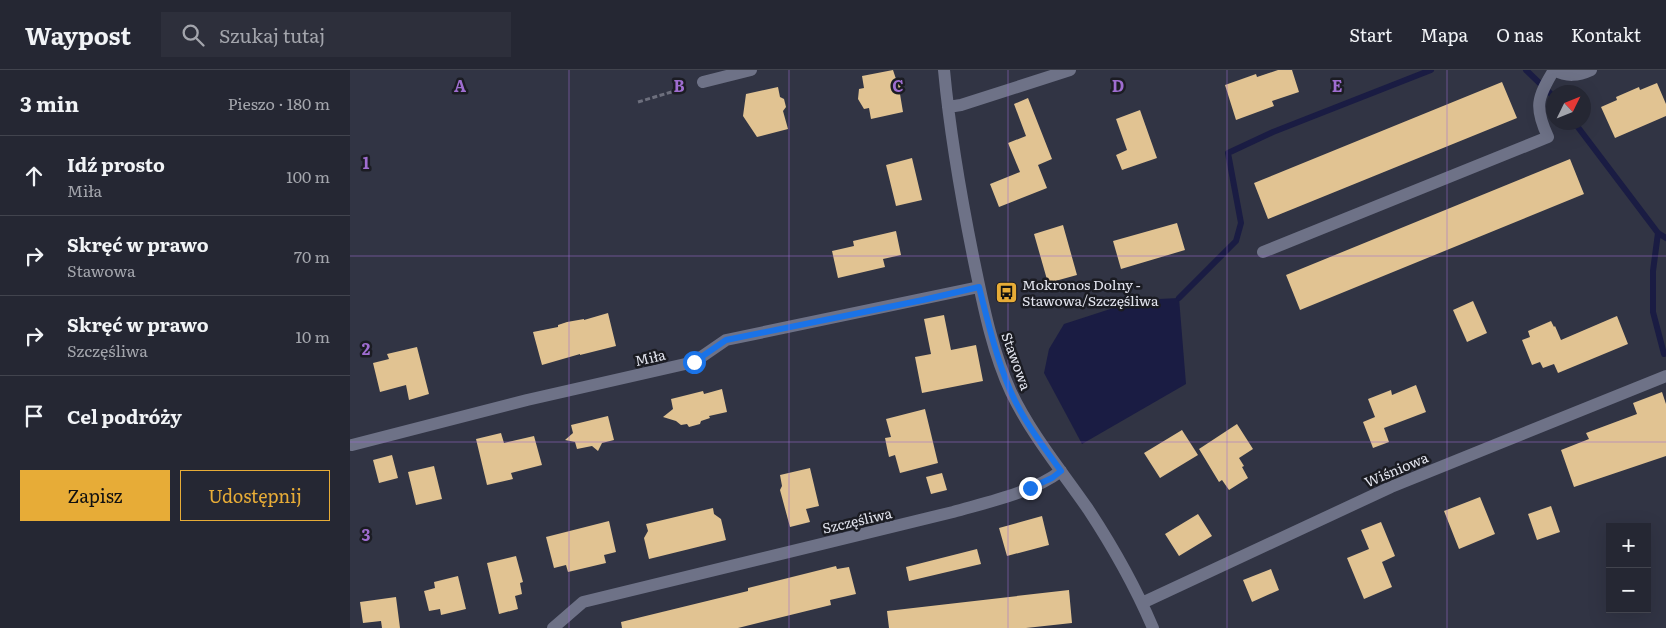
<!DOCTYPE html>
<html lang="pl">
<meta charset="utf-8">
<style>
body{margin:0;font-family:Literata,serif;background:#2d2f3b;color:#f1f3f6}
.controls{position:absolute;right:15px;bottom:15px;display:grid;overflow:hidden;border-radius:0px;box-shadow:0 5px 20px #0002}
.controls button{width:45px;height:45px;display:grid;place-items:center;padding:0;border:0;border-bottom:1px solid #42444e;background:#252733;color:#f1f3f6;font:25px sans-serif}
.compass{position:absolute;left:1196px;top:15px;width:45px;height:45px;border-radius:50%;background:#252733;box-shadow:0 5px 20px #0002;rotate:47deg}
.stop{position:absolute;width:15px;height:15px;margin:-11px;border:4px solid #1a73e8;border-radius:50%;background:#fff}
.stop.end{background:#1a73e8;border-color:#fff;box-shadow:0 1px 5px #0008}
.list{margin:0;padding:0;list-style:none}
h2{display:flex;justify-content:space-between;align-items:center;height:65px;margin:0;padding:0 20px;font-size:21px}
h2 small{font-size:16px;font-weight:400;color:#a3a5ac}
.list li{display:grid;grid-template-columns:32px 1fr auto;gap:15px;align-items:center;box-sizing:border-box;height:80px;padding:0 20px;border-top:1px solid #42444e}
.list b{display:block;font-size:19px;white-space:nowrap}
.list p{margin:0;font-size:16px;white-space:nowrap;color:#a3a5ac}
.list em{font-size:16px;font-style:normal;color:#a3a5ac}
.actions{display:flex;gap:10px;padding:15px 20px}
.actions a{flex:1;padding:11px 0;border:1px solid #e7ac37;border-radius:0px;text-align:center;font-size:18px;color:#e7ac37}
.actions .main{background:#e7ac37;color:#111}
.icon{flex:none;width:28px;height:28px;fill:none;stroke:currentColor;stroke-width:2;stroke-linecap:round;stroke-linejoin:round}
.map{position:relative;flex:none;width:1316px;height:558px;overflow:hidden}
header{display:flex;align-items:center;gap:30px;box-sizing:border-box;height:70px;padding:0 25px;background:#252733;border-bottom:1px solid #42444e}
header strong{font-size:24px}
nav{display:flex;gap:28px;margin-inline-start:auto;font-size:18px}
.search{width:350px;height:45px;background:#2d2f3b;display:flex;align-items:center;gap:12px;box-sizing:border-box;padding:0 18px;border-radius:0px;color:#a3a5ac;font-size:19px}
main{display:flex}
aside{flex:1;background:#252733}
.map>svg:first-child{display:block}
.water{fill:#1a1c43}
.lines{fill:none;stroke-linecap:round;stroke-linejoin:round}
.stream{stroke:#1a1c43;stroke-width:6}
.building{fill:#e1c392}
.path{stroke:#6d6f7d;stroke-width:3;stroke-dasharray:5 2.5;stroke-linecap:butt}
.minor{stroke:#6e7287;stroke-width:12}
.route{stroke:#1a73e8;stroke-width:6}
.grid{fill:none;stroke:#9f6dd0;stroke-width:1;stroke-opacity:0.55}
.labels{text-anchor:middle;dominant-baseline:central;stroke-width:5;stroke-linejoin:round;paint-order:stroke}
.poi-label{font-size:14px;fill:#e3e5ef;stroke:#1b1c23;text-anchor:start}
.street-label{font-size:14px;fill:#e3e5ef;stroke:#1b1c23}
.grid-label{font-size:16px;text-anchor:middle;font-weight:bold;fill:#9f6dd0;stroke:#1b1c23;stroke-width:5;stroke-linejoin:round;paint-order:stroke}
</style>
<header>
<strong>Waypost</strong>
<div class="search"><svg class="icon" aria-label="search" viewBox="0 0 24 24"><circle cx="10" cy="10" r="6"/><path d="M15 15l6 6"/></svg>Szukaj tutaj</div>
<nav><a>Start</a><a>Mapa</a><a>O nas</a><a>Kontakt</a></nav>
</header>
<main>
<aside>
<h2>3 min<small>Pieszo · 180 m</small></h2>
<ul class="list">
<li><svg class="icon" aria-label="ahead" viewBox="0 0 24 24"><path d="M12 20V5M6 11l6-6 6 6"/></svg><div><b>Idź prosto</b><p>Miła</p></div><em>100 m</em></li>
<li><svg class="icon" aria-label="right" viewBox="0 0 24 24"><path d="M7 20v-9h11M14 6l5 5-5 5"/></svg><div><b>Skręć w prawo</b><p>Stawowa</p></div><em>70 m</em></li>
<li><svg class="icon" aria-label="right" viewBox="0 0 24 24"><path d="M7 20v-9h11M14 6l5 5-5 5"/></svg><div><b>Skręć w prawo</b><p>Szczęśliwa</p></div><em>10 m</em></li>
<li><svg class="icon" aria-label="arrive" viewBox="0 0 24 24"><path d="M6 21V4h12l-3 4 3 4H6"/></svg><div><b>Cel podróży</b></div></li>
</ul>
<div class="actions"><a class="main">Zapisz</a><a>Udostępnij</a></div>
</aside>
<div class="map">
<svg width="1316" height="558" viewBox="0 0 1316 558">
<rect width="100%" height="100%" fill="#313444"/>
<path class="water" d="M829 228 836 314 732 374 694 303 699 279 714 254 788 230Z"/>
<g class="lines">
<path class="stream" d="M1176 0 1204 27
M1224 52 1308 163 1316 168
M1308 163 1303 201V242L1314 284
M829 228 886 171 891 153 878 83 923 62 1081 0"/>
</g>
<path class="building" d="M543 0 546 9 550 12 552 20 550 24 553 42 521 49 519 38 514 39 508 29 509 19 514 18 512 6Z
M928 0H942L949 22 922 31 924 36 886 50 875 15 906 4 907 7Z
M1152 12 1167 48 918 149 904 113Z
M1307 13 1316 34V46L1265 68 1251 37 1267 30 1266 27 1289 17 1290 20Z
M428 17 430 27 434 29 436 37 433 41 438 59 407 67 393 46 396 24Z
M678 28 702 89 688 95 697 118 649 137 640 114 670 102 658 73 676 66 664 34Z
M790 40 807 88 772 100 766 85 777 80 766 49Z
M562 88 572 130 546 136 536 95Z
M1220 89 1234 124 950 240 936 205Z
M827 153 835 180 771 199 763 171Z
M713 155 727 205 698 213 684 164Z
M546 161 551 185 533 189 535 197 488 208 482 181 504 176 503 171Z
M1123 231 1137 263 1117 272 1103 240Z
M258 243 266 276 230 285V284L192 295 183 262 208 257V255L217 252 234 249V250Z
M594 245 601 280 626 275 633 311 572 323 565 287 581 284 574 249Z
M1267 246 1278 274 1208 303 1204 294 1193 298 1190 292 1182 295 1172 270 1180 267 1178 261 1201 251 1204 257 1205 256 1211 270Z
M67 277 79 324 59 330 56 315 30 322 23 293 39 289 37 284Z
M1066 315 1076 342 1034 358 1039 372 1023 378 1013 352 1025 347 1018 329 1041 320 1042 325Z
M372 319 377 342 359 346 360 348 351 351 350 354 339 357 337 354 331 355 326 351 313 347 323 339 321 329 353 321 354 324Z
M1312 322 1316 334V386L1224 417 1211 380 1239 369 1236 363 1287 344 1283 333Z
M575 339 588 393 550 403 545 385 539 387 537 378 535 368 541 367 536 349Z
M258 346 264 370 252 373 248 381 242 376 227 379 225 372 215 370 223 363 221 355Z
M887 354 903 379 889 388 894 396 892 397 898 408 879 420 872 410 869 412 849 379Z
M832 360 848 385 810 408 794 383Z
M151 363 154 373 184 366 192 395 161 403 163 409 137 415 126 369Z
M42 385 48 408 29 413 23 390Z
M84 396 92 429 66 435 58 402Z
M460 398 469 436 456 439 460 452 440 457 430 420 432 416 430 405Z
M592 403 597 420 581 424 576 407Z
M1130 427 1145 464 1109 479 1094 441Z
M1201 436 1210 462 1187 470 1178 444Z
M363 438 364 444 371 449 376 470 299 489 294 468 298 461 296 454Z
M848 444 862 466 829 486 815 464Z
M692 446 699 475 657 486 649 458Z
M259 451 266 482 254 485 256 493 218 502 216 495 204 498 196 467Z
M1031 452 1045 486 1032 492 1042 517 1014 529 997 488 1019 479 1011 460Z
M627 479 631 494 559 511 556 497Z
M166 486 173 512 170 513 172 524 165 526 168 539 149 544 137 493Z
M486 496 487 499 499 497 506 524 480 530 481 535 388 558H272L271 552 398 521V518Z
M921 499 929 520 902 532 893 510Z
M108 506 116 539 91 545 90 539 79 541 74 521 85 518 84 512Z
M719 520 722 553 676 558H539L537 541Z
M46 527 50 558H32L31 551 13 553 10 532Z"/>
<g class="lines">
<path class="path" d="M288 32 338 17"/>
<path class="minor" d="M594 0C600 64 611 127 624 191 633 234 642 281 661 322 681 364 711 400 738 439 763 477 785 516 803 558
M1204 0C1217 7 1228 6 1241 0
M353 12 401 0
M598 37 611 35 720 0
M913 182 1198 67C1184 37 1187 28 1204 0
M2 375 177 330 344 292 376 270 629 217
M792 533 1041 417 1316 306
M203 558 233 532 603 442C638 432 682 423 711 401"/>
</g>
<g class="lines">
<path class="route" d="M344 292 376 270 573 230 629 217C638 252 646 287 660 320 673 350 692 375 711 401L702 408 680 418"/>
</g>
<path class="grid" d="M219 0V558M439 0V558M658 0V558M877 0V558M1097 0V558M0 186H1316M0 372H1316"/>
<defs>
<symbol id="bus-square" viewBox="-11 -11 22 22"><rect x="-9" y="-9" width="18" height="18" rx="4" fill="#e7ac37" stroke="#1b1c23"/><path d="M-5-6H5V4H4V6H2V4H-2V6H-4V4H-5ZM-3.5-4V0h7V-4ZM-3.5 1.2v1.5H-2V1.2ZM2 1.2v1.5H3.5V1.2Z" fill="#111"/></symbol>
</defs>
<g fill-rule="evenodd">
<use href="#bus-square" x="644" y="210" width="25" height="25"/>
</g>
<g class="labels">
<g class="poi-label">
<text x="672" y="214">Mokronos Dolny -<tspan x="672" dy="16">Stawowa/Szczęśliwa</tspan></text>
</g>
<g class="street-label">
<text transform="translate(300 287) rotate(-13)">Miła</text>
<text transform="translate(667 291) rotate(70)">Stawowa</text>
<text transform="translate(1046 399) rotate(-23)">Wiśniowa</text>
<text transform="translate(507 450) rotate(-13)">Szczęśliwa</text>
</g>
</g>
<g class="grid-label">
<text x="110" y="22">A</text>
<text x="329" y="22">B</text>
<text x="548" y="22">C</text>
<text x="768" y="22">D</text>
<text x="987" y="22">E</text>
<text x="16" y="99">1</text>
<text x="16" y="285">2</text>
<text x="16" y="471">3</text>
</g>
</svg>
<div class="controls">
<button>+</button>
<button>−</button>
</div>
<svg class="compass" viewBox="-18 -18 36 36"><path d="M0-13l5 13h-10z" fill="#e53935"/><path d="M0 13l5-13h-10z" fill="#a3a5ac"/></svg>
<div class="stop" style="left:344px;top:292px"></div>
<div class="stop end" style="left:680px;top:418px"></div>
</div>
</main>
